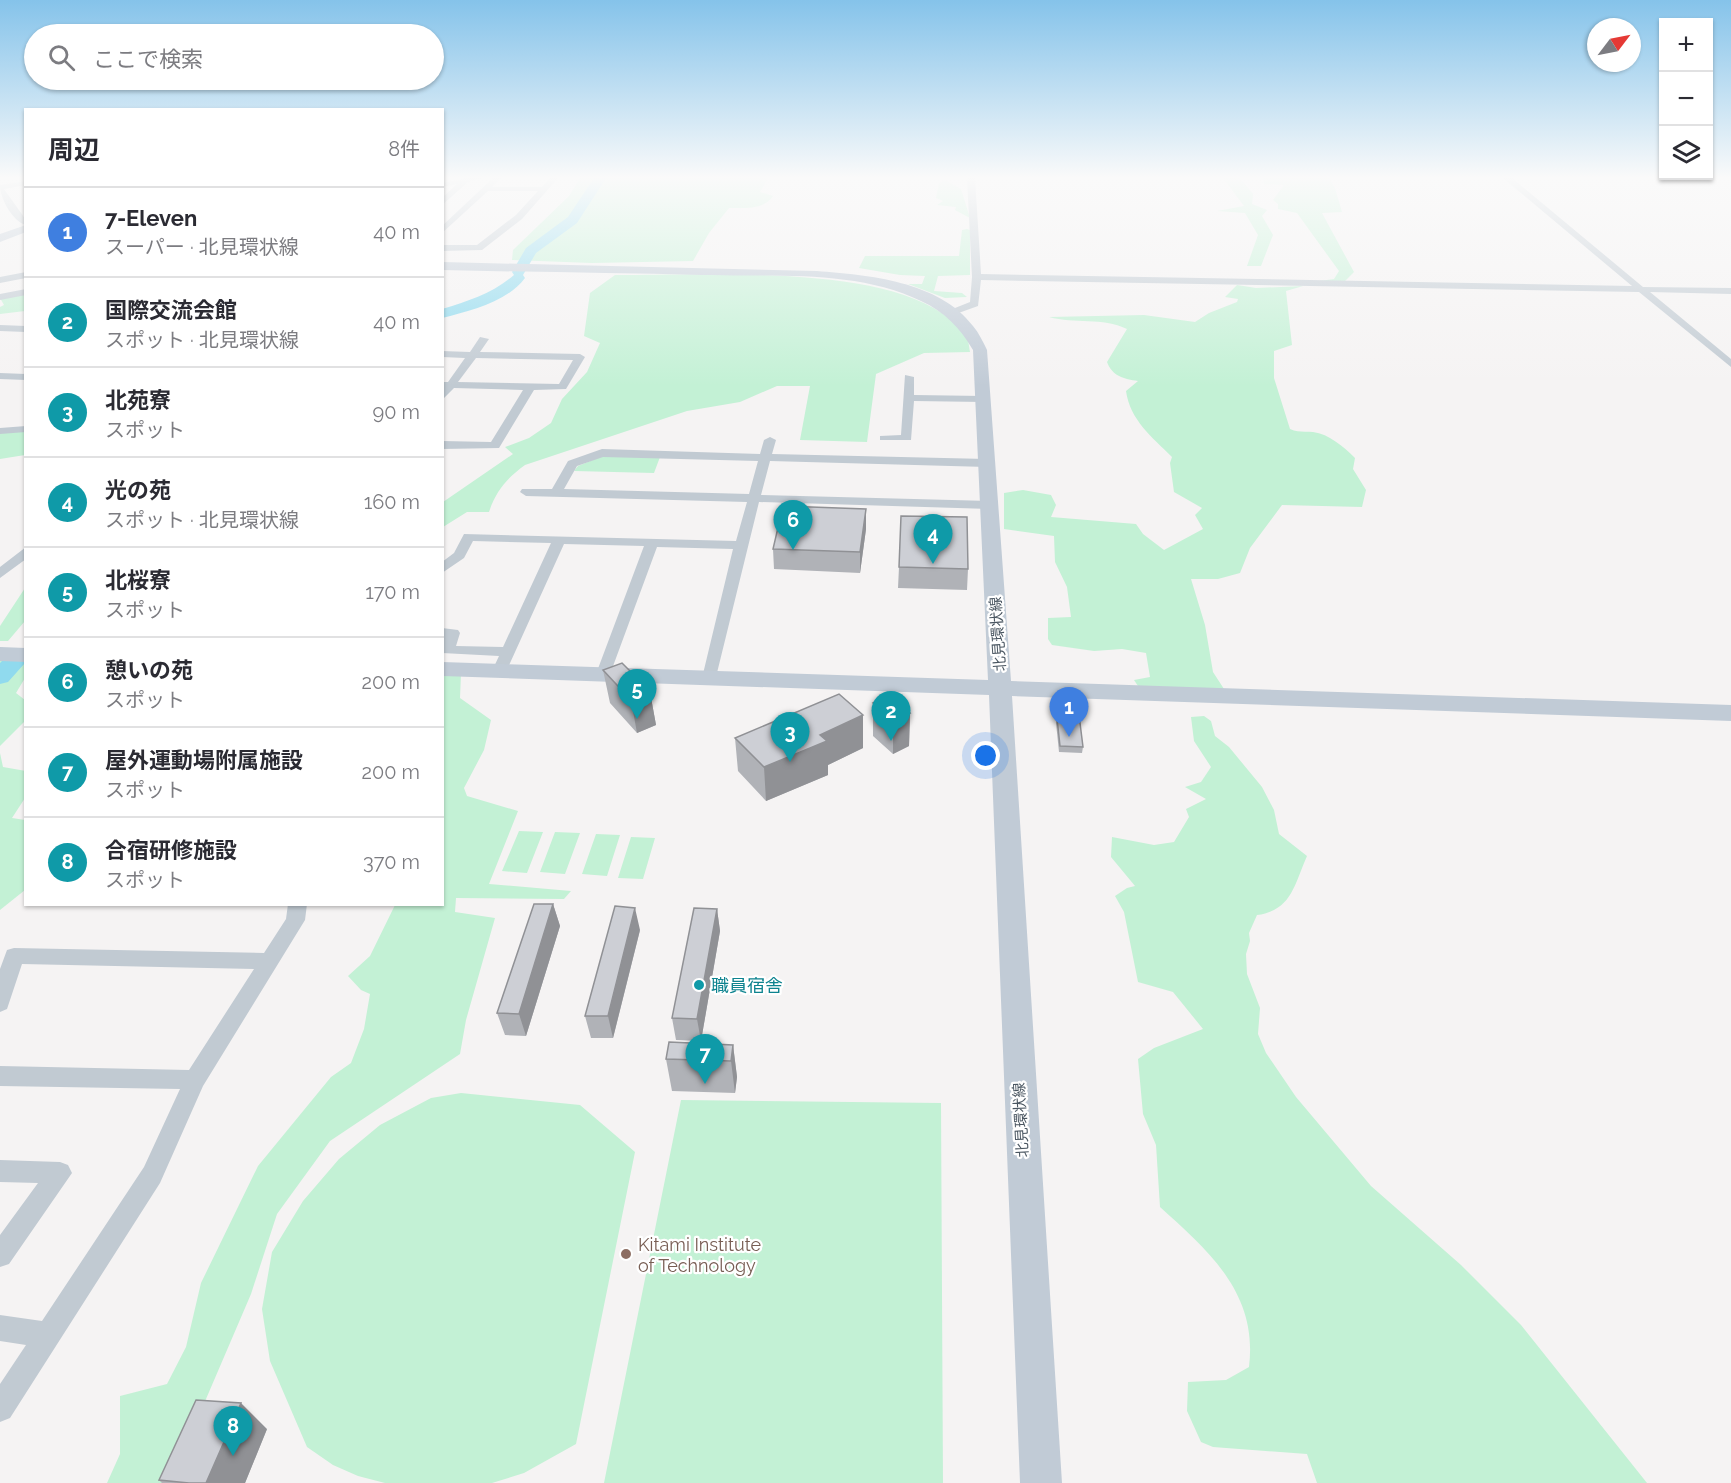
<!DOCTYPE html>
<html lang="ja">
<meta charset="utf-8">
<style>
body{margin:0;font-family:Raleway,"Noto Sans JP",sans-serif;background:#f7f7f7;color:#2b2b33}
.controls{position:absolute;right:18px;top:18px;display:grid;overflow:hidden;border-radius:0px;box-shadow:0 2px 4px #0004}
.controls button{width:54px;height:54px;display:grid;place-items:center;padding:0;border:0;border-bottom:2px solid #e1e1e2;background:#fff;color:#2b2b33;font:30px sans-serif}
.compass{position:absolute;left:1587px;top:18px;width:54px;height:54px;border-radius:50%;background:#fff;box-shadow:0 2px 4px #0004;rotate:58deg}
.you{position:absolute;left:986px;top:756px;width:21px;height:21px;margin:-15px;border:4px solid #fff;border-radius:50%;background:#1a73e8;box-shadow:0 0 0 9px #1a73e833}
.badge{display:grid;place-items:center;width:39px;height:39px;border-radius:50%;background:#1a73e8;color:#fff;font-size:20px;font-weight:700}
.pin{position:absolute;translate:-50% -50px;filter:drop-shadow(0 2px 3px #0008)}
.pin::after{content:'';position:absolute;top:32px;width:21px;height:18px;background:inherit;clip-path:polygon(0 0,100% 0,50% 100%)}
.list{margin:0;padding:0;list-style:none}
h2{display:flex;justify-content:space-between;align-items:center;height:78px;margin:0;padding:0 24px;font-size:26px}
h2 small{font-size:20px;font-weight:400;color:#7c7c81}
.list li{display:grid;grid-template-columns:39px 1fr auto;gap:18px;align-items:center;box-sizing:border-box;height:90px;padding:0 24px;border-top:2px solid #e1e1e2}
.list b{display:block;font-size:22px;white-space:nowrap}
.list p{margin:0;font-size:20px;white-space:nowrap;color:#7c7c81}
.list em{font-size:20px;font-style:normal;color:#7c7c81}
.icon{flex:none;width:33px;height:33px;fill:none;stroke:currentColor;stroke-width:2;stroke-linecap:round;stroke-linejoin:round}
.map{position:relative;flex:none;width:1731px;height:1483px;overflow:hidden}
.search{position:absolute;background:#fff;box-shadow:0 2px 4px #0004;left:24px;top:24px;width:420px;height:66px;display:flex;align-items:center;gap:15px;box-sizing:border-box;padding:0 21px;border-radius:33px;color:#7c7c81;font-size:22px}
.panel{position:absolute;background:#fff;box-shadow:0 2px 4px #0004;left:24px;top:108px;width:420px;height:798px;border-radius:0px}
.map>svg:first-child{display:block}
.green{fill:#c3f1d5}
.lines{fill:none;stroke-linecap:round;stroke-linejoin:round}
.river{fill:#90daee;fill-rule:evenodd}
.street{fill:#c1cad2;fill-rule:evenodd}
.secondary{fill:#c1cbd6;fill-rule:evenodd}
.wall{fill:#b0b2b7}
.shaded-wall{fill:#909195}
.building{fill:#cdcfd5;stroke:#909195;stroke-width:1.5}
.culture-dot{fill:#0f9aa8;stroke:#fff;stroke-width:2}
.education-dot{fill:#8d6e63;stroke:#fff;stroke-width:2}
.labels{text-anchor:middle;dominant-baseline:central;stroke-width:4.5;stroke-linejoin:round;paint-order:stroke}
.street-label{font-size:15px;fill:#4a5661;stroke:#fff}
.near-culture-label{font-size:18px;fill:#0d838f;stroke:#fff;text-anchor:start}
.near-education-label{font-size:18px;fill:#785e54;stroke:#fff;text-anchor:start}
</style>
<div class="map">
<svg width="1731" height="1483" viewBox="0 0 1731 1483">
<rect width="100%" height="100%" fill="#f5f3f3"/>
<path class="green" d="M580 178H768L760 192 773 196C764 210 744 208 729 208L709 233 693 261 592 263 512 260 513 250 569 196Z
M1223 178H1240L1253 194 1252 204 1267 210 1262 216 1273 235 1261 266H1247L1258 235 1245 213 1217 211 1244 206Z
M1263 178H1329L1335 188 1342 212 1322 213 1354 272 1344 282 1320 281 1334 279 1339 271 1297 213 1278 209V204L1273 200 1284 185 1264 184Z
M945 180 961 189 970 218 955 210 956 207 937 205 943 201 936 198 939 183Z
M967 229 970 230V275L938 276 934 291 962 293 967 297 945 298 908 284H922L925 276 900 275 859 268 865 256H959L962 230Z
M615 275C702 276 882 263 950 319 954 322 961 326 964 330 968 335 969 346 970 352L924 353 876 374 867 442 800 440 810 386H777L740 402 687 411 525 465C507 478 496 491 489 512H467L443 527V502L513 454 505 447 529 438 551 423 562 399 587 372 600 343 584 336 590 293Z
M1237 285 1256 288 1303 286 1286 291 1292 345 1274 351V378L1290 429C1298 433 1304 431 1313 432 1329 434 1344 447 1355 458L1353 469 1366 490 1362 507 1282 505 1250 548 1240 573 1218 579H1191L1205 625 1213 672 1224 689 1138 686 1134 680 1150 677 1146 653 1122 649 1094 651 1052 645 1048 639V618L1071 617 1067 587 1055 562 1054 536 1004 529V493L1023 490 1051 495 1056 505 1051 517 1136 524 1143 534 1164 550 1203 529 1195 515 1202 508 1174 492 1170 463 1172 457C1152 437 1130 420 1126 391L1138 381C1124 379 1112 376 1107 362L1127 329C1102 317 1075 324 1049 317L1144 315 1195 322 1209 313 1237 302 1238 299 1225 297Z
M25 294V311L0 314V307L4 305 0 298Z
M25 430V455L0 459V432Z
M605 455 660 457 654 473 574 471 578 466Z
M25 588V621L8 641H0V626Z
M0 658 26 659 25 678 16 693 25 700V721L0 746Z
M443 672 461 673 460 698 491 720 484 750 464 788 467 796 518 811 489 884 571 891 564 899 456 898 455 912 495 918 466 1020 460 1054 330 1141 277 1214 251 1294 170 1483H107L120 1454V1396L167 1384 186 1347 201 1283 258 1166 331 1077 351 1063 364 1029 370 994 361 990 348 976 370 956 395 905 442 904Z
M1204 716 1211 721 1215 736 1229 747 1262 787 1274 810 1279 834 1307 856C1294 885 1292 910 1257 915L1249 933 1250 941 1246 954 1247 974 1260 1008 1258 1034 1266 1053 1296 1097 1371 1186 1461 1265 1521 1325 1647 1483H1317L1307 1454 1213 1447 1201 1442 1187 1411 1188 1382 1226 1380 1249 1367C1258 1294 1210 1252 1160 1207L1156 1145 1143 1114 1138 1059 1154 1048 1203 1029 1173 992 1138 982 1124 912 1115 896 1127 888 1135 886 1111 857 1112 837 1154 845 1174 842 1189 817 1186 809 1206 799 1185 787 1201 782 1211 767 1194 741 1191 717Z
M0 753 3 767 26 771 25 798 12 818 25 820V890L0 910Z
M519 831 543 832 527 873 502 871Z
M555 832 580 833 565 874 540 872Z
M596 834 620 835 607 876 582 874Z
M631 837 655 838 643 879 618 878Z
M461 1093 580 1105 635 1152 576 1444 524 1473 492 1483H385L358 1476 333 1465 307 1447 270 1361 262 1309 272 1252 303 1201 339 1159 380 1125 431 1098Z
M681 1100 941 1103 943 1483H604Z"/>
<g class="lines">
<path class="river" d="M594 178H606L577 223 536 253 523 275 525 278C507 302 470 311 442 318V309C469 301 493 293 514 275L512 272 526 248 568 217Z
M13 656 21 658 25 663 8 682 0 684V663L5 658Z"/>
<path class="street" d="M467 178H482L468 182 442 205V198L457 184 442 187V183Z
M493 178H501L492 187H542L550 178H558L522 219 482 250 442 251V245H477L516 215 538 191H488L442 233V226Z
M967 178H975L981 274 1632 286 1503 178H1512L1643 287 1731 288V294L1650 292 1731 359V367L1639 292 981 280 978 306 953 315 950 314V310L970 302 972 277Z
M26 181V185L4 189 26 220V225C12 221 0 198 0 185Z
M26 272V278L0 283V277Z
M26 289V295L0 300V294Z
M0 325 26 326V332L0 331Z
M480 337 489 339 480 352 580 354 585 357 566 389 534 390 499 448 442 449V441L491 442 523 390 454 388 442 400V382H448L465 358 442 357V351L470 352ZM476 358 573 360 559 384 458 382Z
M0 373 26 374V380L0 379Z
M905 375 914 377V395L983 396 989 399 983 402 914 401 911 440H880V436L901 435Z
M26 426V432L0 434V428Z
M770 437 776 440 772 454 987 459 993 463 987 467 770 461 761 495 990 501 996 505 990 509 759 502 715 681H705L702 678 733 549 657 547 609 677H599L596 674 644 546 564 544 505 674 500 676 492 671 499 656 442 653V628L458 630 460 633 456 646 503 647 551 543 473 541 464 558 442 573V562L454 553 464 534 736 541 747 502 526 496 520 492 522 489H552L568 461 602 449 760 454 764 440ZM603 457 758 461 749 494 564 489 577 466Z
M26 547V559L0 578V567Z
M288 904H307L305 920 203 1086 160 1183 10 1418 0 1422V1384L26 1345 0 1341V1315L42 1321 144 1167 180 1089 0 1086V1066L189 1070 254 969 22 964 7 1009 0 1012V969L7 950 14 948 264 953 286 919Z
M0 1160 60 1162 68 1165 72 1173 9 1264 0 1267V1235L38 1183 0 1182Z"/>
<path class="secondary" d="M26 225V232L0 242V234Z
M442 262 817 271C868 275 939 281 973 326 979 333 983 342 987 350L1011 681 1731 705V721L1012 696 1062 1483H1020L989 695 442 676V662L988 680 973 350C960 328 945 312 921 301 856 269 772 277 702 275 615 273 529 272 442 270Z
M0 647 26 648V662L0 661Z"/>
</g>
<path class="wall" d="M866 509V529L860 573 774 569 773 549Z
M899 567 968 569 967 590 898 588Z
M603 670 633 674 645 673 648 689 650 692 656 725 637 733 610 703Z
M873 703 910 713 909 746 893 754 873 736Z
M1066 715 1083 747 1082 753 1059 752 1056 723 1057 718H1065Z
M735 738 863 748 828 765V775L766 801 738 771Z
M553 904 560 926 526 1036 505 1035 497 1013Z
M717 909 720 931 701 1041 676 1040 672 1018Z
M640 930 613 1038H591L585 1016Z
M733 1045 737 1077 735 1093 672 1091 666 1059Z
M267 1429 245 1483H162L159 1480Z"/>
<path class="shaded-wall" d="M866 509V529L860 573V552Z
M645 673 648 693 650 692 656 725 637 733 631 700 642 683Z
M910 713 909 746 893 754V721Z
M863 715V748L828 765V775L766 801 764 767 820 735Z
M553 904 560 926 526 1036 519 1014Z
M635 908 640 930 613 1038 608 1016Z
M717 909 720 931 701 1041 697 1019Z
M733 1045 737 1077 735 1093 731 1061Z
M241 1403 267 1429 245 1483H206Z"/>
<path class="building" d="M783 506 866 509 860 552 773 549Z
M901 516 967 517 968 569 899 567Z
M622 663 633 674 645 673 642 683 650 692 631 700 603 670Z
M839 694 863 715 820 735 827 741 764 767 735 738Z
M889 695 910 713 893 721 873 703Z
M1066 715H1079L1083 747 1060 746 1057 718H1066Z
M534 904H553L519 1014 497 1013Z
M615 906 635 908 608 1016H585Z
M694 908 717 909 697 1019 672 1018Z
M669 1042 733 1045 731 1061 666 1059Z
M196 1400 241 1403 206 1483H189L159 1480Z"/>
<linearGradient id="sky" x2="0" y2="1"><stop stop-color="#85c3ea"/><stop offset="0.46" stop-color="#fafafa"/><stop offset="1" stop-color="#fafafa" stop-opacity="0"/></linearGradient>
<rect width="1731" height="386" fill="url(#sky)"/>
<circle class="culture-dot" cx="699" cy="985" r="6"/>
<circle class="education-dot" cx="626" cy="1254" r="6"/>
<g class="labels">
<g class="street-label">
<text transform="translate(998 634) rotate(-94)">北見環状線</text>
<text transform="translate(1021 1120) rotate(-93)">北見環状線</text>
</g>
<g class="near-culture-label">
<text x="711" y="985">職員宿舎</text>
</g>
<g class="near-education-label">
<text x="638" y="1244">Kitami Institute<tspan x="638" dy="21">of Technology</tspan></text>
</g>
</g>
</svg>
<div class="controls">
<button>+</button>
<button>−</button>
<button><svg class="icon" aria-label="layers" viewBox="0 0 24 24"><path d="M12 4l9 5-9 5-9-5zM3 14l9 5 9-5"/></svg></button>
</div>
<svg class="compass" viewBox="-18 -18 36 36"><path d="M0-13l5 13h-10z" fill="#e53935"/><path d="M0 13l5-13h-10z" fill="#7c7c81"/></svg>
<div class="you"></div>
<div class="pin badge" style="left:1069px;top:737px;background:#3f7fe0">1</div>
<div class="pin badge" style="left:891px;top:741px;background:#0f9aa8">2</div>
<div class="pin badge" style="left:790px;top:762px;background:#0f9aa8">3</div>
<div class="pin badge" style="left:933px;top:564px;background:#0f9aa8">4</div>
<div class="pin badge" style="left:637px;top:719px;background:#0f9aa8">5</div>
<div class="pin badge" style="left:793px;top:550px;background:#0f9aa8">6</div>
<div class="pin badge" style="left:705px;top:1084px;background:#0f9aa8">7</div>
<div class="pin badge" style="left:233px;top:1456px;background:#0f9aa8">8</div>
<div class="search"><svg class="icon" aria-label="search" viewBox="0 0 24 24"><circle cx="10" cy="10" r="6"/><path d="M15 15l6 6"/></svg>ここで検索</div>
<section class="panel">
<h2>周辺<small>8件</small></h2>
<ul class="list">
<li><span class="badge" style="background:#3f7fe0">1</span><div><b>7-Eleven</b><p>スーパー · 北見環状線</p></div><em>40 m</em></li>
<li><span class="badge" style="background:#0f9aa8">2</span><div><b>国際交流会館</b><p>スポット · 北見環状線</p></div><em>40 m</em></li>
<li><span class="badge" style="background:#0f9aa8">3</span><div><b>北苑寮</b><p>スポット</p></div><em>90 m</em></li>
<li><span class="badge" style="background:#0f9aa8">4</span><div><b>光の苑</b><p>スポット · 北見環状線</p></div><em>160 m</em></li>
<li><span class="badge" style="background:#0f9aa8">5</span><div><b>北桜寮</b><p>スポット</p></div><em>170 m</em></li>
<li><span class="badge" style="background:#0f9aa8">6</span><div><b>憩いの苑</b><p>スポット</p></div><em>200 m</em></li>
<li><span class="badge" style="background:#0f9aa8">7</span><div><b>屋外運動場附属施設</b><p>スポット</p></div><em>200 m</em></li>
<li><span class="badge" style="background:#0f9aa8">8</span><div><b>合宿研修施設</b><p>スポット</p></div><em>370 m</em></li>
</ul>
</section>
</div>
